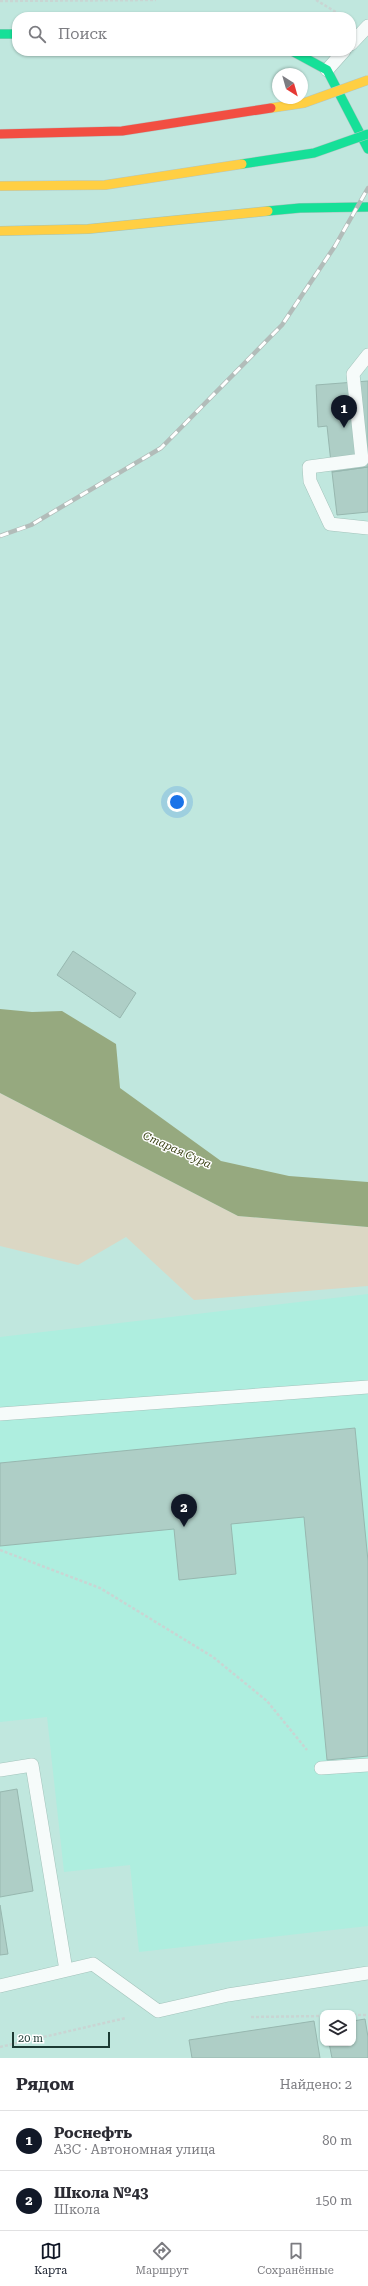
<!DOCTYPE html>
<html lang="ru">
<meta charset="utf-8">
<style>
body{margin:0;font-family:"Roboto Serif",serif;background:#f7f7f7;color:#2b2b33}
.controls{position:absolute;right:12px;bottom:12px;display:grid;overflow:hidden;border-radius:8px;box-shadow:0 1px 3px #0004}
.controls button{width:36px;height:36px;display:grid;place-items:center;padding:0;border:0;border-bottom:1px solid #e1e1e2;background:#fff;color:#2b2b33;font:20px sans-serif}
.compass{position:absolute;left:272px;top:68px;width:36px;height:36px;border-radius:50%;background:#fff;box-shadow:0 1px 3px #0004;rotate:143deg}
.scale{position:absolute;left:12px;bottom:10px;width:98px;box-sizing:border-box;padding-left:4px;border:2px solid #1c3a33;border-top:0;font-size:11px;line-height:14px;white-space:nowrap;color:#1c3a33;-webkit-text-stroke:3px #fff;paint-order:stroke}
.you{position:absolute;left:177px;top:802px;width:14px;height:14px;margin:-10px;border:3px solid #fff;border-radius:50%;background:#1a73e8;box-shadow:0 0 0 6px #1a73e833}
.badge{display:grid;place-items:center;width:26px;height:26px;border-radius:50%;background:#111827;color:#fff;font-size:13px;font-weight:700}
.pin{position:absolute;translate:-50% -33px;filter:drop-shadow(0 1px 2px #0008)}
.pin::after{content:'';position:absolute;top:21px;width:14px;height:12px;background:inherit;clip-path:polygon(0 0,100% 0,50% 100%)}
.list{margin:0;padding:0;list-style:none}
h2{display:flex;justify-content:space-between;align-items:center;height:52px;margin:0;padding:0 16px;font-size:17px}
h2 small{font-size:13px;font-weight:400;color:#7c7c81}
.list li{display:grid;grid-template-columns:26px 1fr auto;gap:12px;align-items:center;box-sizing:border-box;height:60px;padding:0 16px;border-top:1px solid #e1e1e2}
.list b{display:block;font-size:15px;white-space:nowrap}
.list p{margin:0;font-size:13px;white-space:nowrap;color:#7c7c81}
.list em{font-size:13px;font-style:normal;color:#7c7c81}
.icon{flex:none;width:22px;height:22px;fill:none;stroke:currentColor;stroke-width:2;stroke-linecap:round;stroke-linejoin:round}
.map{position:relative;flex:none;width:368px;height:2058px;overflow:hidden}
.search{position:absolute;background:#fff;box-shadow:0 1px 3px #0004;left:12px;right:12px;top:12px;height:44px;display:flex;align-items:center;gap:10px;box-sizing:border-box;padding:0 14px;border-radius:16px;color:#7c7c81;font-size:15px}
.sheet{height:172px;background:#fff}
nav{display:flex;justify-content:space-around;align-items:center;box-sizing:border-box;height:56px;border-top:1px solid #e1e1e2;background:#fff;font-size:11px;color:#7c7c81}
nav a{display:grid;justify-items:center;gap:2px}
nav .on{color:#111827}
.map>svg:first-child{display:block}
.built{fill:#aeeedf}
.green{fill:#dbd7c4}
.water{fill:#96a97f}
.building{fill:#aecec6;stroke:#97b7af}
.lines{fill:none;stroke-linecap:round;stroke-linejoin:round}
.lane-casing{stroke:#a3c3bb;stroke-width:14}
.fast-casing{stroke:#a3c3bb;stroke-width:10}
.slow-casing{stroke:#a3c3bb;stroke-width:10}
.path{stroke:#c9d5d3;stroke-width:2.5;stroke-dasharray:3 2;stroke-linecap:butt}
.lane{stroke:#f6fbfa;stroke-width:13}
.fast{stroke:#16e098;stroke-width:9}
.slow{stroke:#ffcf43;stroke-width:9}
.rail-casing{stroke:#b2bcb9;stroke-width:4.5}
.rail{stroke:#fff;stroke-width:3;stroke-dasharray:9;stroke-linecap:butt}
.fast-bridge-casing{stroke:#b3c7c3;stroke-width:10;stroke-linecap:butt}
.slow-bridge-casing{stroke:#b3c7c3;stroke-width:10;stroke-linecap:butt}
.jam-bridge-casing{stroke:#b3c7c3;stroke-width:10;stroke-linecap:butt}
.fast-bridge{stroke:#16e098;stroke-width:9}
.slow-bridge{stroke:#ffcf43;stroke-width:9}
.jam-bridge{stroke:#f24e42;stroke-width:9}
.labels{text-anchor:middle;dominant-baseline:central;stroke-width:3;stroke-linejoin:round;paint-order:stroke}
.water-label{font-size:11px;font-style:italic;fill:#3c4317;stroke:#fff}
</style>
<div class="map">
<svg width="368" height="2058" viewBox="0 0 368 2058">
<rect width="100%" height="100%" fill="#c0e7de"/>
<path class="built" d="M368 1294V1926L139 1952 130 1865 64 1872 47 1717 0 1722V1337Z"/>
<path class="green" d="M0 1093 238 1216 368 1227V1286L194 1300 126 1237 78 1265 0 1246Z"/>
<path class="water" d="M0 1009 32 1012 62 1011 116 1044 120 1088 221 1161 289 1176 368 1182V1227L238 1216 0 1093Z"/>
<path class="building" d="M368 381V467L332 472 327 426 318 427 316 385Z
M368 467V512L337 515 332 472Z
M73 951 136 993 120 1018 57 975Z
M355 1428 368 1561V1756L327 1760 304 1517 231 1524 236 1574 179 1580 174 1529 0 1546V1463Z
M17 1789 33 1891 0 1897V1792Z
M0 1905 8 1954 0 1955Z
M365 2019 368 2037V2058H332L329 2043H353V2021Z
M314 2021 320 2058H192L189 2040Z"/>
<g class="lines">
<defs>
<path id="lane" d="M351 44 368 26
M327 70 344 51
M368 355 353 374 362 460 309 467 310 481 330 524 368 528
M0 1414 368 1387
M321 1768 368 1765
M0 1770 32 1765 66 1970
M0 1986 93 1964 158 2011 228 1995 368 1973"/>
<path id="fast" d="M0 34H17
M292 51 327 70 368 149
M268 211 300 208 368 207"/>
<path id="slow" d="M0 231 88 229 268 211"/>
</defs>
<use href="#lane" class="lane-casing"/>
<use href="#fast" class="fast-casing"/>
<use href="#slow" class="slow-casing"/>
<path class="path" d="M316 0 344 17
M0 1 156 0
M0 1550 100 1588 213 1657 267 1701 307 1750
M353 2015H368
M251 2017 323 2016
M0 2047 126 2018"/>
<use href="#lane" class="lane"/>
<use href="#fast" class="fast"/>
<use href="#slow" class="slow"/>
<defs>
<path id="rail" d="M0 536 31 525 161 448 282 325 335 246 368 188"/>
</defs>
<use href="#rail" class="rail-casing"/>
<use href="#rail" class="rail"/>
<defs>
<path id="fast-bridge" d="M242 164 314 153 368 134"/>
<path id="slow-bridge" d="M271 108 304 103 368 80
M0 186 105 185 242 164"/>
<path id="jam-bridge" d="M0 134 122 131 271 108"/>
</defs>
<use href="#fast-bridge" class="fast-bridge-casing"/>
<use href="#slow-bridge" class="slow-bridge-casing"/>
<use href="#jam-bridge" class="jam-bridge-casing"/>
<use href="#fast-bridge" class="fast-bridge"/>
<use href="#slow-bridge" class="slow-bridge"/>
<use href="#jam-bridge" class="jam-bridge"/>
</g>
<g class="labels">
<g class="water-label">
<text transform="translate(177 1150) rotate(24)">Старая Сура</text>
</g>
</g>
</svg>
<div class="controls">
<button><svg class="icon" aria-label="layers" viewBox="0 0 24 24"><path d="M12 4l9 5-9 5-9-5zM3 14l9 5 9-5"/></svg></button>
</div>
<svg class="compass" viewBox="-18 -18 36 36"><path d="M0-13l5 13h-10z" fill="#e53935"/><path d="M0 13l5-13h-10z" fill="#7c7c81"/></svg>
<div class="scale">20 m</div>
<div class="you"></div>
<div class="pin badge" style="left:344px;top:428px">1</div>
<div class="pin badge" style="left:184px;top:1527px">2</div>
<div class="search"><svg class="icon" aria-label="search" viewBox="0 0 24 24"><circle cx="10" cy="10" r="6"/><path d="M15 15l6 6"/></svg>Поиск</div>
</div>
<section class="sheet">
<h2>Рядом<small>Найдено: 2</small></h2>
<ul class="list">
<li><span class="badge">1</span><div><b>Роснефть</b><p>АЗС · Автономная улица</p></div><em>80 m</em></li>
<li><span class="badge">2</span><div><b>Школа №43</b><p>Школа</p></div><em>150 m</em></li>
</ul>
</section>
<nav>
<a class="on"><svg class="icon" aria-label="map" viewBox="0 0 24 24"><path d="M3 6l6-2 6 2 6-2v14l-6 2-6-2-6 2zM9 4v14M15 6v14"/></svg>Карта</a>
<a><svg class="icon" aria-label="directions" viewBox="0 0 24 24"><path d="M12 3l9 9-9 9-9-9zM9 14v-3h6M13 9l2 2-2 2"/></svg>Маршрут</a>
<a><svg class="icon" aria-label="saved" viewBox="0 0 24 24"><path d="M7 4h10v16l-5-4-5 4z"/></svg>Сохранённые</a>
</nav>
